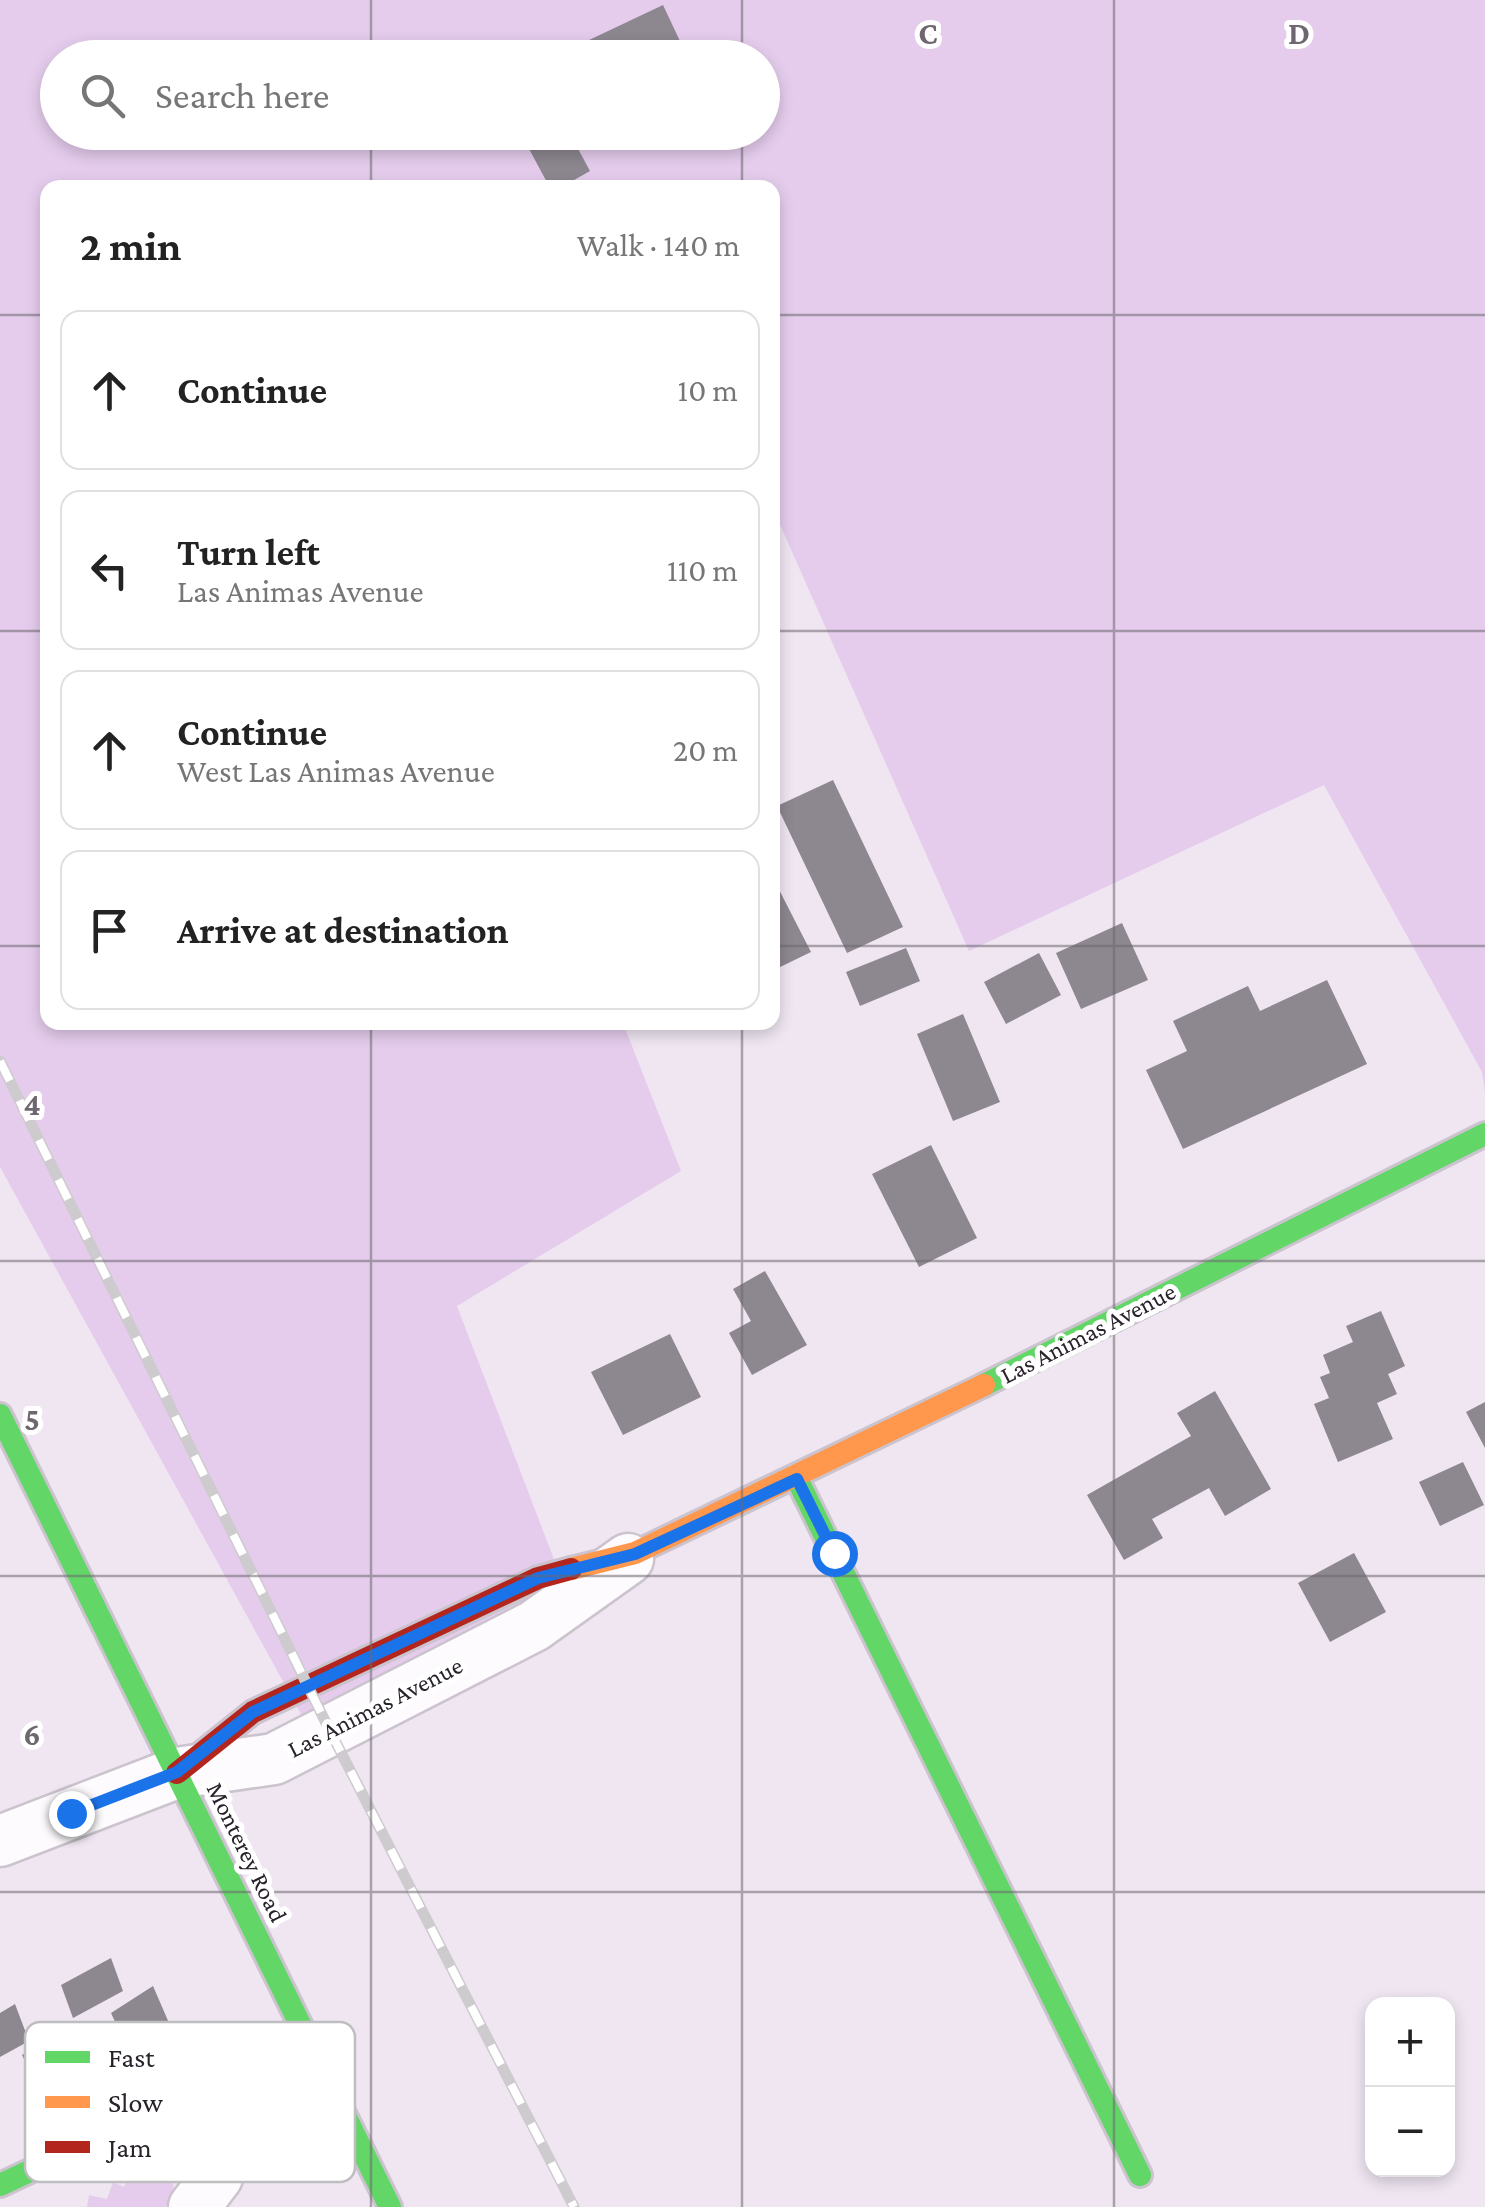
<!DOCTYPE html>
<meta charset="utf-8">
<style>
body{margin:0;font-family:"Crimson Pro",serif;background:#f2f2f2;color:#222}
.controls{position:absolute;right:30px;bottom:30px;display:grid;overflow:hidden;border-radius:20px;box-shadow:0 5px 15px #0003}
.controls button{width:90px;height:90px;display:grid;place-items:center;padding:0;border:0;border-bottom:2px solid #e0e0e0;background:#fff;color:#222;font:50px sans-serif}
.stop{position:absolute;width:30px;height:30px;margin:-22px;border:8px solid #1a73e8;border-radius:50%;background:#fff}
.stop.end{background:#1a73e8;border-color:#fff;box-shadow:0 2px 10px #0008}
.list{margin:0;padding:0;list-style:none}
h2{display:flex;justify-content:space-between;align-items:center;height:130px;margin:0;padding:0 40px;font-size:42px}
h2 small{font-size:32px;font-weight:400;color:#767676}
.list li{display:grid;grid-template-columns:65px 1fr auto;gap:30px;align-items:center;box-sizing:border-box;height:160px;margin:0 20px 20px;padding:0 20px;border:2px solid #e0e0e0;border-radius:20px}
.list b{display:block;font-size:38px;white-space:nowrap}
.list p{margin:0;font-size:32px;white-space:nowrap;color:#767676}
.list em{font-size:32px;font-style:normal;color:#767676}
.icon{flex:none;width:55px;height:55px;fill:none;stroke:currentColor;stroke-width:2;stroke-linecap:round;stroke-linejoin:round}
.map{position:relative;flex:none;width:1485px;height:2207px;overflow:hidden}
.search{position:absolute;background:#fff;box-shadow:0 5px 15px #0003;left:40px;top:40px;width:740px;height:110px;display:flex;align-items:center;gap:25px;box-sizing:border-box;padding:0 35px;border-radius:55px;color:#767676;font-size:38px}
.panel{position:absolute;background:#fff;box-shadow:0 5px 15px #0003;left:40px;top:180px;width:740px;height:850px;border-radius:20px}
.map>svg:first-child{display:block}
.green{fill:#e5cced;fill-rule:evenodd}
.building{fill:#8d8790}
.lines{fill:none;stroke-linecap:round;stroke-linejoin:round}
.street-casing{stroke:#cbc3cd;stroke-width:55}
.fast-casing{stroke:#cbc3cd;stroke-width:28}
.slow-casing{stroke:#cbc3cd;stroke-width:28}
.jam-casing{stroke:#cbc3cd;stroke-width:28}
.street{stroke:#fdfbfd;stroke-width:50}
.fast{stroke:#63d668;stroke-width:22}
.slow{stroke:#ff974d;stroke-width:22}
.jam{stroke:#b3261e;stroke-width:22}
.rail-casing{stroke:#cdcbcd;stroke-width:11}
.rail{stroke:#fff;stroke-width:8;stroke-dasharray:22;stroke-linecap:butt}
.route{stroke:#1a73e8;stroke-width:12}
.grid{fill:none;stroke:#6e6770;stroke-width:2.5;stroke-opacity:0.55}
.labels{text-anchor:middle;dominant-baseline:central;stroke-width:10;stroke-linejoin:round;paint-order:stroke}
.street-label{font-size:25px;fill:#28222a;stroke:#fff}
.key{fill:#fff;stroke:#bebdbf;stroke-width:2.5}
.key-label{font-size:28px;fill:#28222a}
.grid-label{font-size:32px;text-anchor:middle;font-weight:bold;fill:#6e6770;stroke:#fff;stroke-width:10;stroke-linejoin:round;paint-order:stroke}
</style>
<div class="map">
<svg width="1485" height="2207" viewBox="0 0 1485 2207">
<rect width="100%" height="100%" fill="#efe6f2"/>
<path class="green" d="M0 0H1485V1092L1482 1072 1324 785 969 951 773 509 772 188H48V1022L623 1023 681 1171 457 1306 575 1614 318 1745 0 1167ZM58 58H762V132H58Z
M158 2166 169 2172 166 2181 173 2182 174 2196 165 2207H87L89 2195 107 2199 113 2182 124 2187 131 2170 152 2179Z"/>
<path class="building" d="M663 5 688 58H595L587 41Z
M520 132H569L590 171 560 188H550Z
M833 780 903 927 847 953 777 806Z
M772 876 811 952 774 970 772 967Z
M1122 923 1148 980 1081 1009 1056 953Z
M906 948 920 981 860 1006 846 972Z
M1039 953 1061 995 1006 1024 984 982Z
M1327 980 1367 1064 1183 1149 1146 1070 1187 1051 1173 1021 1248 986 1260 1011Z
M963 1014 1000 1102 953 1121 917 1034Z
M931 1145 977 1238 919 1267 872 1174Z
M765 1271 807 1345 752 1375 729 1333 751 1321 733 1289Z
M1381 1311 1405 1366 1388 1374 1397 1394 1377 1403 1393 1439 1338 1462 1314 1404 1329 1398 1320 1377 1330 1373 1323 1355 1353 1342 1346 1326Z
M670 1334 701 1397 623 1435 591 1372Z
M1215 1391 1271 1489 1225 1516 1209 1488 1152 1519 1163 1538 1124 1560 1087 1495 1191 1436 1177 1413Z
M1485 1402V1448L1466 1412Z
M1463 1462 1484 1505 1440 1526 1419 1482Z
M1354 1553 1386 1612 1330 1642 1298 1583Z
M111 1958 123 1991 73 2018 61 1985Z
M153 1986 182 2053 160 2067 154 2053 120 2074 108 2046 122 2037 111 2013Z
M15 2004 29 2041 0 2057V2013Z
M70 2026 97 2087 61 2111 55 2097 37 2109 24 2078 31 2073 22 2055Z"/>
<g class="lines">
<defs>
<path id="street" d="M0 1841 177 1773 274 1759 534 1626 628 1559
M194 2207 217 2177 235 2131"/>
<path id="fast" d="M984 1385 1485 1134
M0 1415 390 2207
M797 1479 1140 2175
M0 2185 83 2146 179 2124 235 2131 330 2084"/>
<path id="slow" d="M571 1569 635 1553 984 1385"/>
<path id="jam" d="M177 1773 253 1712 538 1578 571 1569"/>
</defs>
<use href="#street" class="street-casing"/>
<use href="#fast" class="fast-casing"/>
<use href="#slow" class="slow-casing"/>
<use href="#jam" class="jam-casing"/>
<use href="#street" class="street"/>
<use href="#fast" class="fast"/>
<use href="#slow" class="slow"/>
<use href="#jam" class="jam"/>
<defs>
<path id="rail" d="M0 1061 330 1731 574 2207"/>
</defs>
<use href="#rail" class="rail-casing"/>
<use href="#rail" class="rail"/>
</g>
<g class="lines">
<path class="route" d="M71 1813 177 1772 253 1712 538 1578 635 1554 797 1479 834 1553"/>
</g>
<path class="grid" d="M371 0V58M742 0V58M1114 0V2207M371 132V188M742 132V188M0 315H48M772 315H1485M0 631H48M772 631H1485M0 946H48M772 946H1485M371 1022V2207M742 1022V2207M0 1261H1485M0 1576H1485M0 1892H1485"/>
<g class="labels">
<g class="street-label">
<text transform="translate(1088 1333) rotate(-27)">Las Animas Avenue</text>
<text transform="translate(375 1707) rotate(-27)">Las Animas Avenue</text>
<text transform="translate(247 1852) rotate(64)">Monterey Road</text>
</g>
</g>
<rect x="25" y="2022" width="330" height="160" rx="15" class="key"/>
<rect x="45" y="2051" width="45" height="12" fill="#63d668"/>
<rect x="45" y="2096" width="45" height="12" fill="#ff974d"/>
<rect x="45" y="2141" width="45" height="12" fill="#b3261e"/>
<g class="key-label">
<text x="108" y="2067">Fast</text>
<text x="108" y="2112">Slow</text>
<text x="108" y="2157">Jam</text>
</g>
<g class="grid-label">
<text x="928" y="44">C</text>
<text x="1299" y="44">D</text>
<text x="32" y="1115">4</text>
<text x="32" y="1430">5</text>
<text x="32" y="1745">6</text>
</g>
</svg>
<div class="controls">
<button>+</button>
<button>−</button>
</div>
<div class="stop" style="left:834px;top:1553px"></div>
<div class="stop end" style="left:71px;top:1813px"></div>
<div class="search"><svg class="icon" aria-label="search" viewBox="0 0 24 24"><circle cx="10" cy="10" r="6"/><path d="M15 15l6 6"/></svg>Search here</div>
<section class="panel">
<h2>2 min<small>Walk · 140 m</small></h2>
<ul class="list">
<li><svg class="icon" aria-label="ahead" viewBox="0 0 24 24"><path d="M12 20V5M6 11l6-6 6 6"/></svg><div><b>Continue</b></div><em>10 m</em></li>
<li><svg class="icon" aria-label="left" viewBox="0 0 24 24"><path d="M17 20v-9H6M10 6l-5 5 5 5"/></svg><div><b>Turn left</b><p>Las Animas Avenue</p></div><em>110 m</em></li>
<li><svg class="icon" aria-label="ahead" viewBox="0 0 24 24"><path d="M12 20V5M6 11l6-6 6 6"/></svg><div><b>Continue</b><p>West Las Animas Avenue</p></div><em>20 m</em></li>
<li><svg class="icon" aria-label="arrive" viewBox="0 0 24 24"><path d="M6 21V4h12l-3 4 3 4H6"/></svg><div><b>Arrive at destination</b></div></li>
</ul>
</section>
</div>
